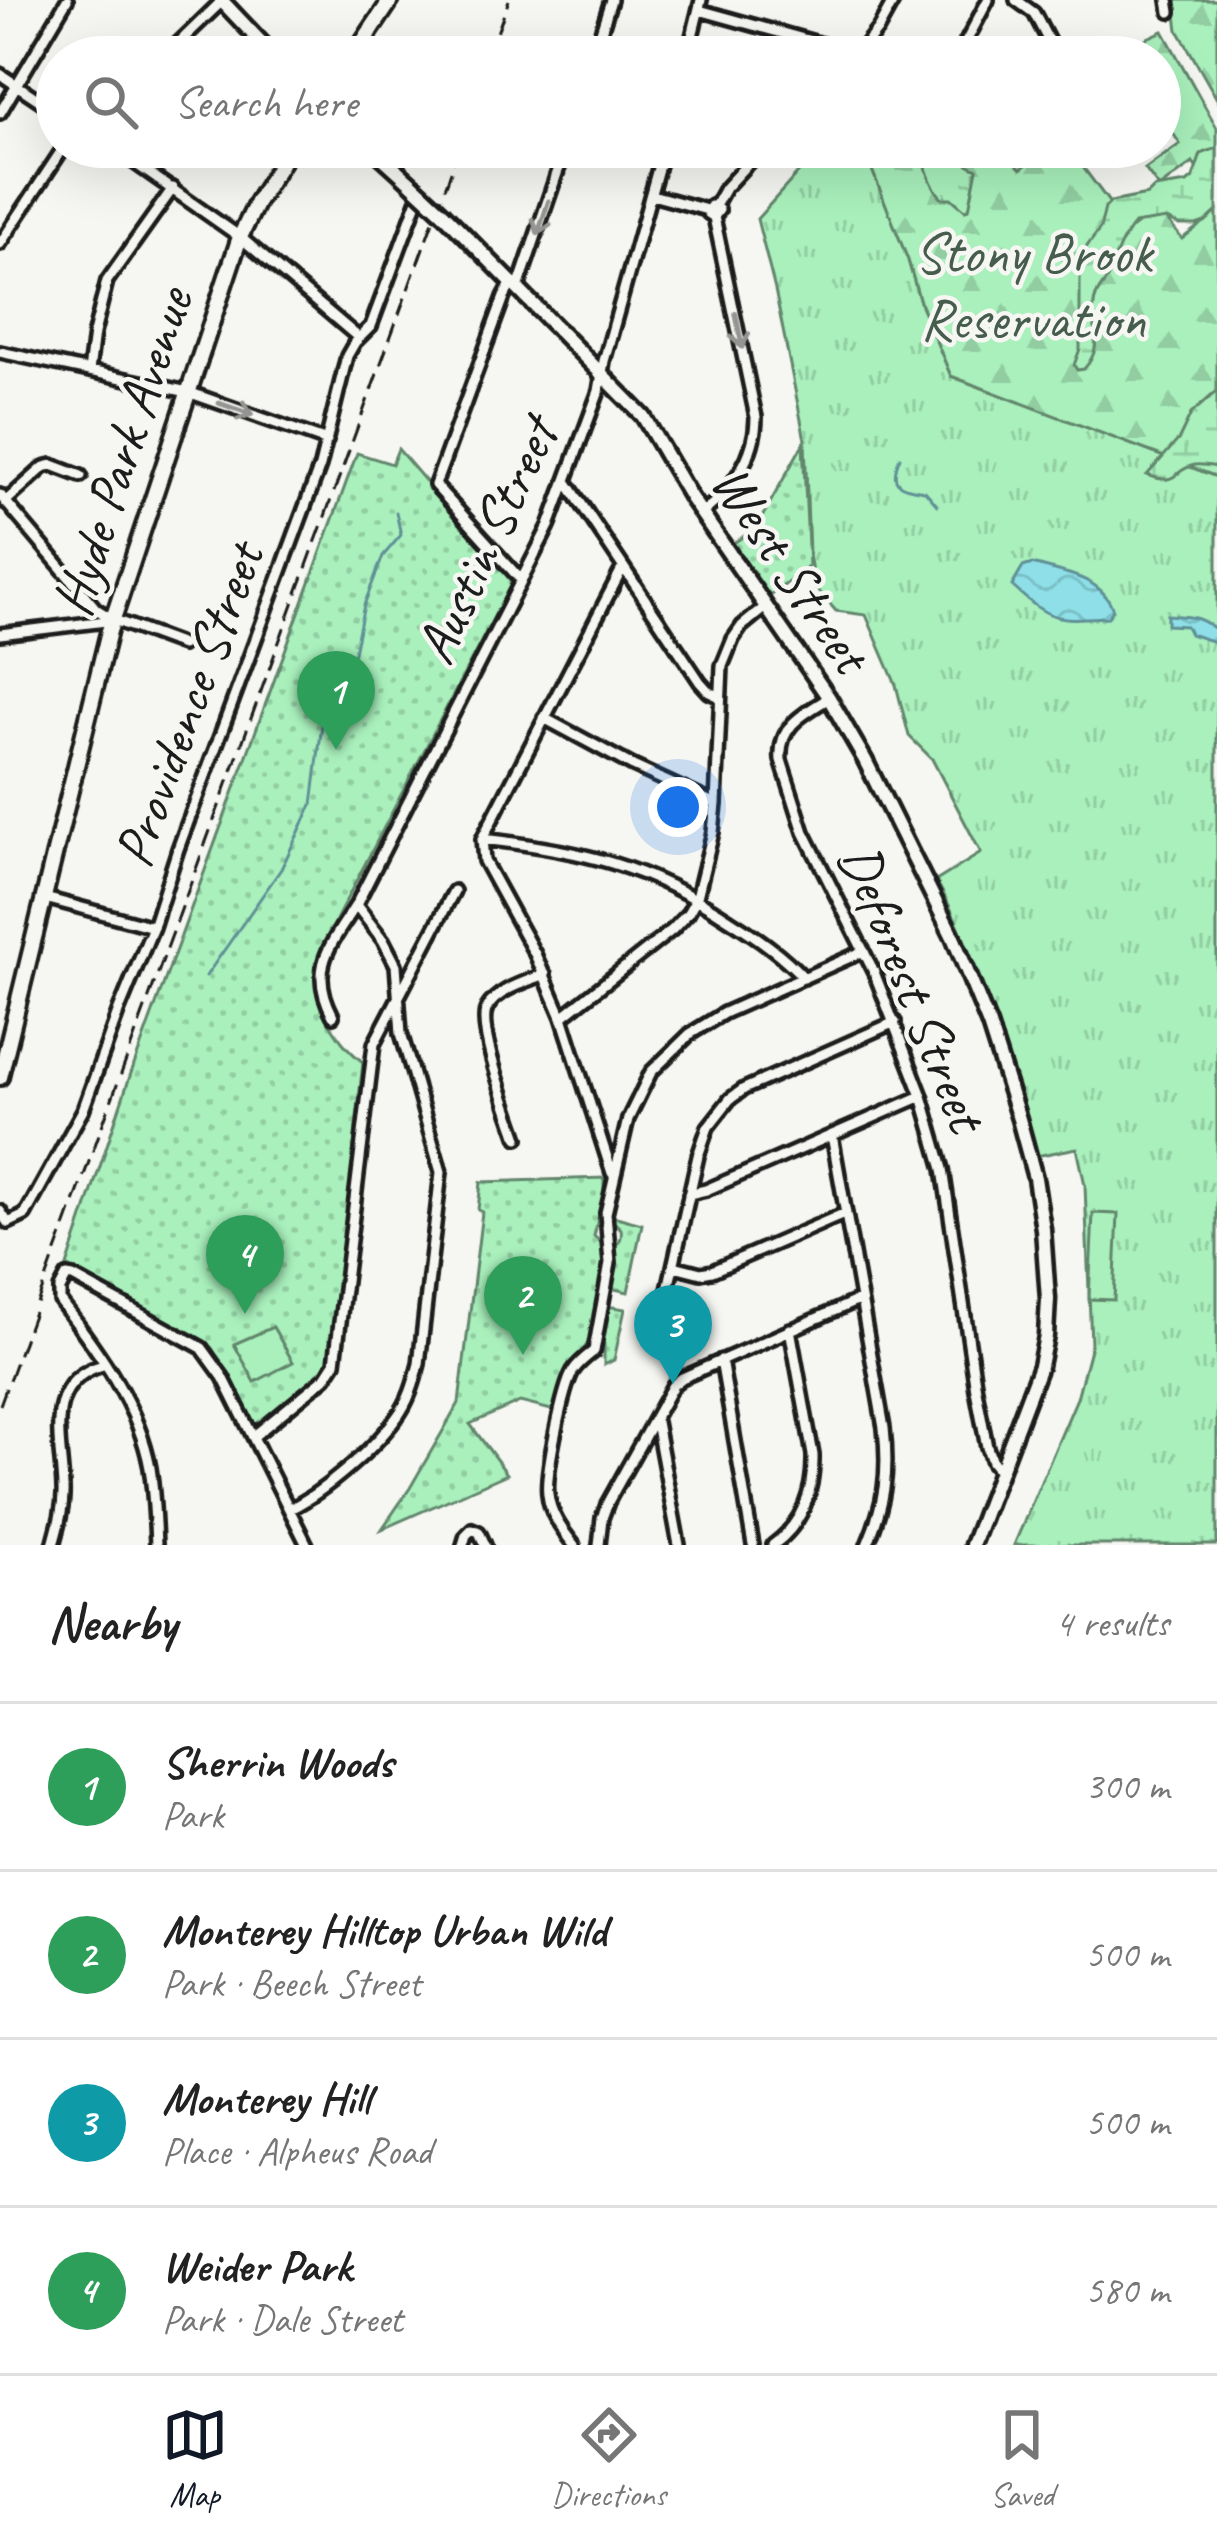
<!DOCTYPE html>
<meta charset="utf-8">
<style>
body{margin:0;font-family:Caveat,sans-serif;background:#f2f2f2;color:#222}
.you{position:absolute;left:678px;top:807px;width:42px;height:42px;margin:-30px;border:9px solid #fff;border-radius:50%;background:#1a73e8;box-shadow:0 0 0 18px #1a73e833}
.badge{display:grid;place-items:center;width:78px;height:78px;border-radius:50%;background:#111827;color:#fff;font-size:39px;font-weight:700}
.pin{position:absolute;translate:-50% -99px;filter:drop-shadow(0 3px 6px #0008)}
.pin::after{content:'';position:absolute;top:63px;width:42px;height:36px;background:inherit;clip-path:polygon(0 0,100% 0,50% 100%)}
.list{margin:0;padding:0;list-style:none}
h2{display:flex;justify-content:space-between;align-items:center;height:156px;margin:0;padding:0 48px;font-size:51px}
h2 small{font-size:39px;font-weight:400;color:#767676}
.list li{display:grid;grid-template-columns:78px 1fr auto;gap:36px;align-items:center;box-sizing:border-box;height:168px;padding:0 48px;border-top:3px solid #e0e0e0}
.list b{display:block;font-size:45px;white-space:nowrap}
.list p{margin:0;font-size:39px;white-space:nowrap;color:#767676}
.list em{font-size:39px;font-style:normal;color:#767676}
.icon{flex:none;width:66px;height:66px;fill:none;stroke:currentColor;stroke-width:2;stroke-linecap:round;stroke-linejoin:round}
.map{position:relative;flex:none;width:1217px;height:1545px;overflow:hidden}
.search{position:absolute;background:#fff;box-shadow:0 12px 48px #0002;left:36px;right:36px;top:36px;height:132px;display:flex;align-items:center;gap:30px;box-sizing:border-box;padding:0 42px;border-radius:66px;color:#767676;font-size:45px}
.sheet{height:828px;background:#fff}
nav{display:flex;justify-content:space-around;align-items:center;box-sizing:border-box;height:168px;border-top:3px solid #e0e0e0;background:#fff;font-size:33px;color:#767676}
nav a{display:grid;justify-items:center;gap:6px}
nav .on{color:#111827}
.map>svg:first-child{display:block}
.grass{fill:url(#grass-tufts);stroke:#62866c;stroke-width:3}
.forest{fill:url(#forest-firs);stroke:#62866c;stroke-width:3}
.wetland{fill:url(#wetland-marsh);stroke:#62866c;stroke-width:3}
.park{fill:url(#park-dots);stroke:#62866c;stroke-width:3}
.garden{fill:#a9f0bc;stroke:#62866c;stroke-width:3}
.water{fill:url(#water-waves);stroke:#609196;stroke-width:3}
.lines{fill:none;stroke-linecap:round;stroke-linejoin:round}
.stream{stroke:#609196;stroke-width:3}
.street-casing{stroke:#1c1c1c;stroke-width:18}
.secondary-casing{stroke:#1c1c1c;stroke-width:21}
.primary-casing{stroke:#1c1c1c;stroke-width:22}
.street{stroke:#f6f6f2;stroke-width:9}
.secondary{stroke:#f6f6f2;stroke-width:12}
.primary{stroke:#f6f6f2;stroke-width:14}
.rail{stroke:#1c1c1c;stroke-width:3;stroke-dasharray:18 9;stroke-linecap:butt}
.secondary-bridge-casing{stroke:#1c1c1c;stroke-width:21;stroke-linecap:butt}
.secondary-bridge{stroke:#f6f6f2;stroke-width:12}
.oneway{stroke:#949492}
.labels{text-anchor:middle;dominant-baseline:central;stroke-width:9;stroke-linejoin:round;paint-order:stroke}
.park-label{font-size:57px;fill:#465c4c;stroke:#f6f6f2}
.street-label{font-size:57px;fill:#1c1c1c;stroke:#f6f6f2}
</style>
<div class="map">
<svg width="1217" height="1545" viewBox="0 0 1217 1545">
<defs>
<pattern id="grass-tufts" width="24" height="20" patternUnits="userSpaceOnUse" patternTransform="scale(3)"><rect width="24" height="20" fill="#a9f0bc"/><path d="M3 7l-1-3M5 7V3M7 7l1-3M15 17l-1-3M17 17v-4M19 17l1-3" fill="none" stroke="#91cda1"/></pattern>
<pattern id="forest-firs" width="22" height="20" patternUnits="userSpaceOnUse" patternTransform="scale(3)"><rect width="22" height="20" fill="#a9f0bc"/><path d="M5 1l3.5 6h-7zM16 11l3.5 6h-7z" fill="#91cda1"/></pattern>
<pattern id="wetland-marsh" width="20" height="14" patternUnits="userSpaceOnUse" patternTransform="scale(3)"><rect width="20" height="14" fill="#a9f0bc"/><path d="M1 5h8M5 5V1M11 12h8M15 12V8" fill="none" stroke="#91cda1"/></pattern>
<pattern id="park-dots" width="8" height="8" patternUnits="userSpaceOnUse" patternTransform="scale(3)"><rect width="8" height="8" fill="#a9f0bc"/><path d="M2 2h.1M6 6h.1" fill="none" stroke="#91cda1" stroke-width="1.8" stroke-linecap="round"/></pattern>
<pattern id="water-waves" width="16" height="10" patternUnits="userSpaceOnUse" patternTransform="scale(3)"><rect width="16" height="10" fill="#8edfe8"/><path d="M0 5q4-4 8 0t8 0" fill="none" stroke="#7abfc6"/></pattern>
</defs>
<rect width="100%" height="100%" fill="#f6f6f2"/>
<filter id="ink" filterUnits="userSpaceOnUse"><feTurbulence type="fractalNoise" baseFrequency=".00833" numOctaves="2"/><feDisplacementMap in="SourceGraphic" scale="24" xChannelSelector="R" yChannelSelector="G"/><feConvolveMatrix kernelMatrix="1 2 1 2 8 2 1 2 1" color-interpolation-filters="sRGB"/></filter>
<g filter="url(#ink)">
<path class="grass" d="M821 147H863L908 260 921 305 951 376 1217 477V1545H1014L1077 1398 1091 1345 1085 1185 1077 1148 1036 1156C1019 1088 999 1023 972 958 961 932 951 905 936 881L981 853 932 759 909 736 896 685 866 615 836 611 815 587 809 555 805 440 775 290 757 219Z"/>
<path class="forest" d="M1174 0H1217V99L1178 30Z
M1163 31 1217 128V198L1193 163 1159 188 1145 169 1180 144 1160 113V57H1098L1113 43 1119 51Z
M863 147H999L1021 169 1048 147H1068L1120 217 1132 228 1158 208 1182 239 1217 212V477L951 376 921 305 908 260Z"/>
<path class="wetland" d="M921 147H959L967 164 977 169 969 209 965 210 951 198H942C929 184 925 165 921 147Z
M1217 148V211L1205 222 1196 225H1179L1167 219 1134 224C1121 239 1115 258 1108 277 1105 283 1100 288 1097 294 1085 320 1109 341 1084 369L1077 370 1074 365 1080 349V266L1085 249 1100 229 1105 208 1111 202 1147 195 1154 188 1187 183 1193 178 1201 154Z
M1217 391V467C1211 466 1202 464 1195 465 1171 470 1180 487 1147 475L1179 439 1191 414Z"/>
<path class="park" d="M803 444 809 566 769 597 732 544 756 528Z
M398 449 512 582 338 916C321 953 303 979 326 1017 337 1036 346 1049 363 1062L332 1352C326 1380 280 1411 256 1425L212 1348 67 1266 130 1076 357 453 392 464Z
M604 1178V1194L594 1236 606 1247C617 1245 623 1242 621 1229L613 1221V1216L642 1224 628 1292 610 1288 606 1306 625 1309 614 1360 604 1365V1344L598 1338H592L562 1378 555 1411 520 1402 470 1424 507 1474 382 1529 410 1488 459 1403 482 1212 478 1210 481 1182Z"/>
<path class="garden" d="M1093 1213 1118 1214 1114 1300 1089 1299Z
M273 1327 293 1362 255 1382 234 1344Z"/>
<path class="water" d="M1032 564C1061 572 1103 577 1113 610L1108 617C1057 620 1051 622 1012 586L1023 567Z
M1167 615C1191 617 1197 615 1217 630V643L1190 634 1186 626 1167 625Z"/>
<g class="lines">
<path class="stream" d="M900 457C887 487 902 487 925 491L937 505
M206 976 281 869 312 805 326 692 351 666 364 605 383 556 401 535 396 512"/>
<defs>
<path id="street" d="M1016 0 1034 13 1057 57
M1168 0 1170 12
M699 10 858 54
M857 55 878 29 894 0
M164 57 222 1
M593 57 611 0
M687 57 701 0
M958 57 988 0
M0 74 57 112
M0 113 67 0
M112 147 240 237 359 338
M1118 147 1125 157
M652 195 707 210
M715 206 725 188 763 147
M0 244 64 147
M512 282 504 297 435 485 521 580
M518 288 566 147
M0 352 188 392 327 441
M89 371 94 333 107 281 173 188
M566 481 700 682 709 692 720 697
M0 495 96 609 114 620 182 645
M5 502 44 467 52 465 81 476
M702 513C732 490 756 456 756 417L714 217 708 213 711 206 719 210 714 217
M0 634 114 620
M829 698C803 714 778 726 781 760L804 832 874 972 922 1096 943 1169 976 1390 987 1447 992 1462 1000 1472
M544 718 633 766 716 804
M482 839 484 861 535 954 562 1017 612 1173
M482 839C580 850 647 865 730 920 757 937 782 954 804 978
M482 839 623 567
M45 898 153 927
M333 1016C308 969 329 947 356 905L549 526 599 391 604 361 664 147
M562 1017 672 930 688 913 697 897 713 832 716 804 722 666 733 639 742 626 764 608
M832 1135 884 1428C889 1473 885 1503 867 1545
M518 1138C510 1114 476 1027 487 1008 498 989 526 982 545 974
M689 1194 706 1190 922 1096
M0 1211 8 1223 25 1215 83 1110 119 1010 153 927 178 849 320 466 347 356 355 342 371 326 417 202
M674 1266 701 1273 712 1271 846 1213
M657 1338 698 1156 708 1127 730 1099 744 1089 895 1022
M721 1360 753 1545
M656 1422 679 1545
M254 1436 326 1377 335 1363 374 1044 454 891
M290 1509C325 1491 374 1449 397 1417 409 1401 414 1383 419 1364L441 1172 401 1033 396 965 383 940 356 905
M53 1545C58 1527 64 1507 63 1488 62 1444 41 1382 103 1365
M156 1545C155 1520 154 1493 150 1468 139 1406 98 1350 60 1301V1289L67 1276 73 1277 202 1348 223 1377 307 1545
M463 1545 466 1535 472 1529 479 1532 485 1545
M574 1545C562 1530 550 1514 548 1494 545 1474 563 1388 573 1371 579 1362 586 1357 594 1351L610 1263 606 1213 628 1119 651 1072 690 1034 724 1013 864 951
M599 1545 602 1518 608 1502 673 1385 682 1378 861 1299
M773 1545C803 1524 814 1490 813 1455L790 1329"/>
<path id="secondary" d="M221 0 275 57
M371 147 413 185
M444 214 643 416 691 498 829 698 865 760 953 937 989 1025 1019 1119 1035 1178 1043 1229 1048 1299 1046 1336 1040 1366 972 1545"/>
<path id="primary" d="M353 57 391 0
M0 1077 109 631 240 237 257 202 291 147"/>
</defs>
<use href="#street" class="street-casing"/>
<use href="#secondary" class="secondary-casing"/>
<use href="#primary" class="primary-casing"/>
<use href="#street" class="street"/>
<use href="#secondary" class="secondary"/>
<use href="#primary" class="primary"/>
<path class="rail" d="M488 57 509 0
M0 1405 460 147"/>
<defs>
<path id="secondary-bridge" d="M413 185 444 214"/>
</defs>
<use href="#secondary-bridge" class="secondary-bridge-casing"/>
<use href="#secondary-bridge" class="secondary-bridge"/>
</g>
<defs><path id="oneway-shaft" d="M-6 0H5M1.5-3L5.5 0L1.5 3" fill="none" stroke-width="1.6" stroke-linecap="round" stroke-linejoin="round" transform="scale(3)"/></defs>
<g class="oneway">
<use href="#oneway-shaft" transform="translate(543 218) rotate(108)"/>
<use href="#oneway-shaft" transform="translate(739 331) rotate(79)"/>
<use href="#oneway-shaft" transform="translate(236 409) rotate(19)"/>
</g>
</g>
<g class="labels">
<g class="park-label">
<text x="1033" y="253">Stony Brook<tspan x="1033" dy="66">Reservation</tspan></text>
</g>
<g class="street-label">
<text transform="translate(122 452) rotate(-72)">Hyde Park Avenue</text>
<text transform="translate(486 541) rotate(-65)">Austin Street</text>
<text transform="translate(791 568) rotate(56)">West Street</text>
<text transform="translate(188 705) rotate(-70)">Providence Street</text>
<text transform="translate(913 987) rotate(68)">Deforest Street</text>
</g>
</g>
</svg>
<div class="you"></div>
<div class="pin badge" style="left:336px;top:750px;background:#2e9e5b">1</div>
<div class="pin badge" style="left:523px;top:1355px;background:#2e9e5b">2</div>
<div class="pin badge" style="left:673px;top:1384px;background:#0f9aa8">3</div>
<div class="pin badge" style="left:245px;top:1314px;background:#2e9e5b">4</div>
<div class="search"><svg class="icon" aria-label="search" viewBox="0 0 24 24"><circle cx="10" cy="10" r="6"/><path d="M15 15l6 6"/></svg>Search here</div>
</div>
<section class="sheet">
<h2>Nearby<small>4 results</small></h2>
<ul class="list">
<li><span class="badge" style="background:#2e9e5b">1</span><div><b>Sherrin Woods</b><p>Park</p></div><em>300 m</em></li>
<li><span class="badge" style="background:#2e9e5b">2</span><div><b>Monterey Hilltop Urban Wild</b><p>Park · Beech Street</p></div><em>500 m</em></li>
<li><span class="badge" style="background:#0f9aa8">3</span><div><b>Monterey Hill</b><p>Place · Alpheus Road</p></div><em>500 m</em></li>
<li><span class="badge" style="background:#2e9e5b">4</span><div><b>Weider Park</b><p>Park · Dale Street</p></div><em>580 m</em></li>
</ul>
</section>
<nav>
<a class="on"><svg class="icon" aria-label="map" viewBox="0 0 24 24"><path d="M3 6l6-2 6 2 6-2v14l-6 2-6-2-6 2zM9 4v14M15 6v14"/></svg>Map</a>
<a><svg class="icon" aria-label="directions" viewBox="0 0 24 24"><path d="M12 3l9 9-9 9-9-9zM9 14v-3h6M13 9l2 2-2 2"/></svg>Directions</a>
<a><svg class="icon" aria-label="saved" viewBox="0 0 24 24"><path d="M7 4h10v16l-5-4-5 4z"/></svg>Saved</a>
</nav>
